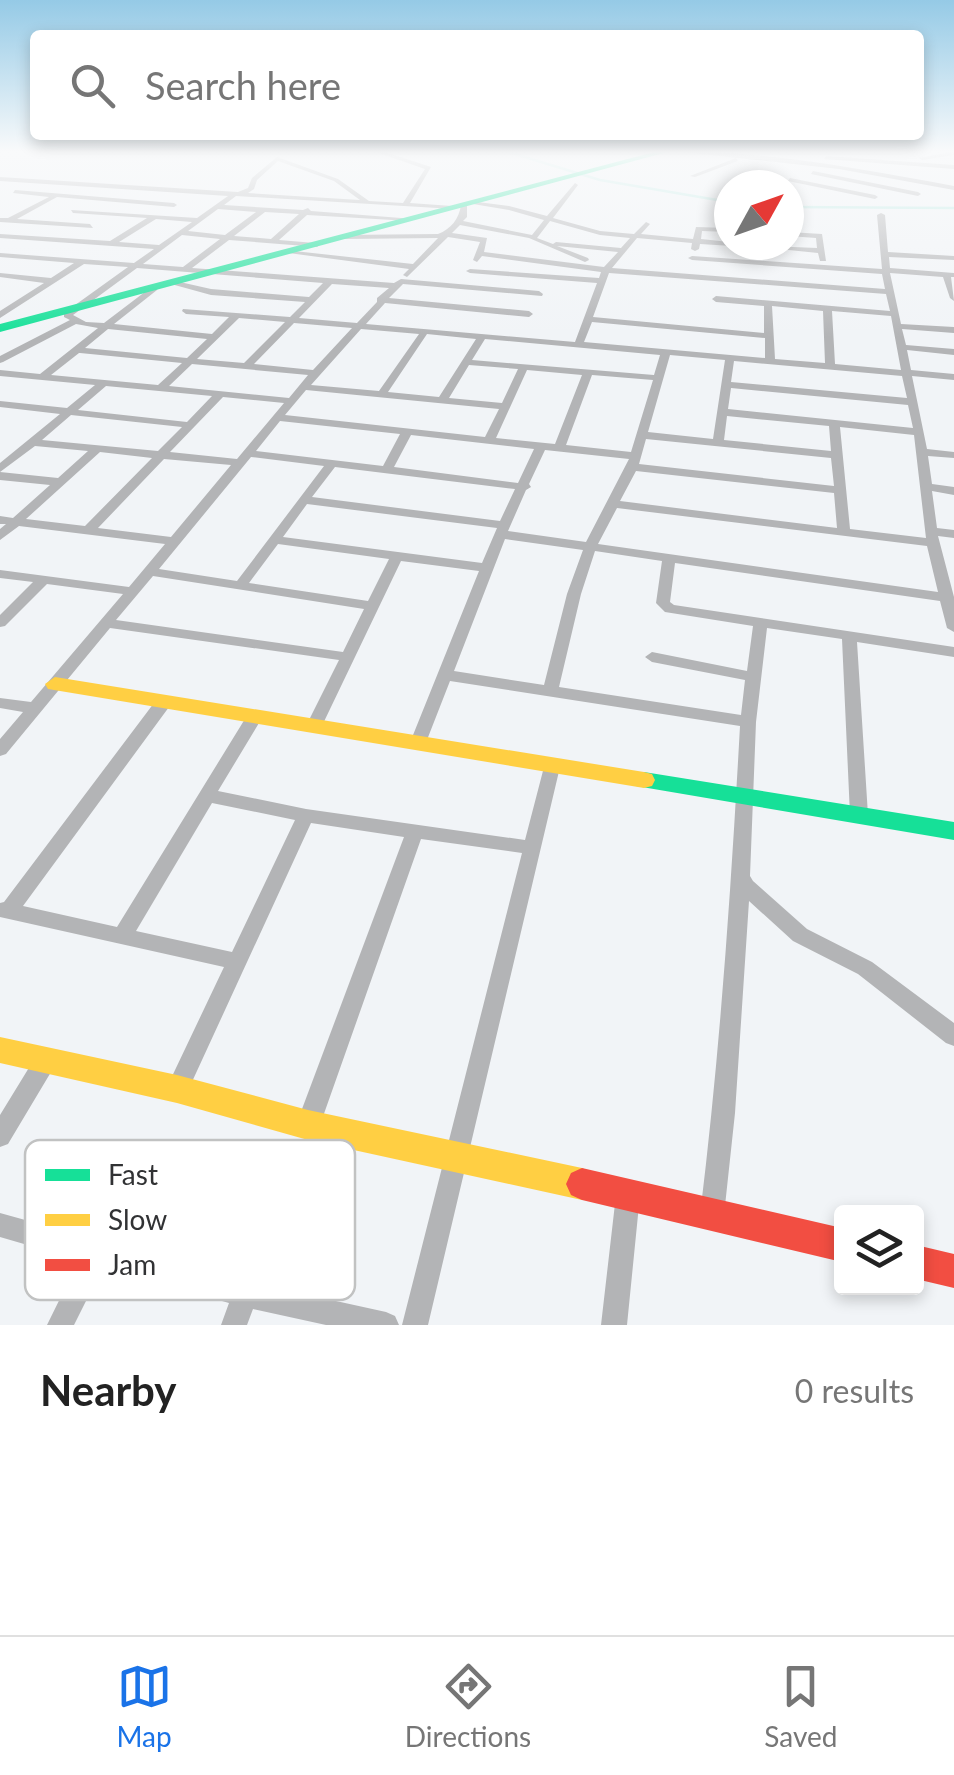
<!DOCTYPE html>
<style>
body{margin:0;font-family:Lato,sans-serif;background:#f6f6f6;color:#222}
.controls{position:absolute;right:30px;bottom:30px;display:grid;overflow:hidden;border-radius:10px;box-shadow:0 5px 15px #0003}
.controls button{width:90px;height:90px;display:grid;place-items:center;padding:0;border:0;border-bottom:2px solid #e0e0e0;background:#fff;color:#222;font:50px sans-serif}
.compass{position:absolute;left:714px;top:170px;width:90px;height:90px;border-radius:50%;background:#fff;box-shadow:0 5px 15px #0003;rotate:50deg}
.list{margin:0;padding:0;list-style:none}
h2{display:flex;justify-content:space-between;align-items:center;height:130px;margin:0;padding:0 40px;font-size:42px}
h2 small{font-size:32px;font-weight:400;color:#767676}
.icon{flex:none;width:55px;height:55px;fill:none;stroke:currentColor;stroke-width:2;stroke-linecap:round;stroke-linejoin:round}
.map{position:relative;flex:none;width:954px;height:1325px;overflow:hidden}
.search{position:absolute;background:#fff;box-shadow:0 5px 15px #0003;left:30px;right:30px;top:30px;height:110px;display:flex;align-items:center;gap:25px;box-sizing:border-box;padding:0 35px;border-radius:10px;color:#767676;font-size:38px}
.sheet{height:310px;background:#fff}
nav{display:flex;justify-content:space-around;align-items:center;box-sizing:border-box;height:140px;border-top:2px solid #e0e0e0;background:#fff;font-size:28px;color:#767676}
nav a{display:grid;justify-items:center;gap:5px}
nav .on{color:#1a73e8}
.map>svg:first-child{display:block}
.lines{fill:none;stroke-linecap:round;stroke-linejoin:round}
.stream{stroke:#baeae3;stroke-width:2.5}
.street{fill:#b3b4b6;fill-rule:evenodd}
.fast{fill:#16e098;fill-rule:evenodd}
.slow{fill:#ffcf43;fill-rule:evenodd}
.jam{fill:#f24e42;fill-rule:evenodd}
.key{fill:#fff;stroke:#c1c2c2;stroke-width:2.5}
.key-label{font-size:28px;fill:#313234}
</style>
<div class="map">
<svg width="954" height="1325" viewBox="0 0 954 1325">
<rect width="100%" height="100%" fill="#f1f4f7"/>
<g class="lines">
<path class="stream" d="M505 151 600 180 729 202
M789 207 954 208"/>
<path class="street" d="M373 151H382L431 167 410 203 452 206 454 209 236 196 224 205 303 210 308 208 311 211 414 219 410 221 307 215 279 240 315 243 318 247 229 240 192 268 394 283 401 279 539 291 543 294 542 296 403 284 389 298 529 311 533 314 529 317 385 303 366 324 575 342 597 283 470 273 466 271 470 269 599 278 601 272 482 256 477 262 473 260 480 242 448 237 407 277 403 275 409 269 281 252 285 250 413 264 438 238 342 239 338 237 342 235 438 234C451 229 459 219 461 205L464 203 467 205V217L463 221 532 235 544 220 509 210 467 203 470 201 509 206 547 216 575 183 578 185 553 218 600 231 634 234 646 222 650 224 641 234 693 239 696 227 729 228V232L702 231 701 239 729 242 732 246 700 244 699 249 695 251 691 249 692 243 637 238 612 268 885 289 882 274 692 260 688 258 692 256 882 269 877 215 881 213 885 215 888 252 954 256V260L889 257 890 268 954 273V277H951L954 301 950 298 943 277 890 273 901 324 954 327V333L902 329 906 345 954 349V355L907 350 911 370 954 374V380L912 376 927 449 954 452V458L928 456 932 484 954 487V495L932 491 937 528 954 530V538L938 536 954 597V632L947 628 940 601 675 563 670 602 674 605 954 647V657L857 642 868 815 865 820 859 822 853 820 850 815 842 639 767 628 756 722 750 876 753 881 807 929 872 962 954 1023V1046L946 1043 858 974 793 941 749 901 735 1113 724 1215 721 1224 712 1227 703 1224 700 1215C720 1052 731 890 740 726L450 681 425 745 423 749H411L409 745 479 571 401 561 319 732H307L305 728 339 660 110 628 6 754 0 756V739L23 712 0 708V698L31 702 123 594 47 584 5 626 0 627V615L33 582 0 578V570L129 587 165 544 19 526 0 540V529L6 524H0V516L13 518 50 485 0 480V472L58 478 88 451 35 446 0 472V463L60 414 0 407V401L67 408 95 385 0 376V370L40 374 98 328 76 324 3 362 0 363V356L70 320 64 317V313L128 267 84 264 0 318V311L44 283 0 277V273L51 278 74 263 0 257V253L134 263 154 249 0 238V234L110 241 147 218 73 213 71 210 197 218 228 196 0 181V177L238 192 248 188 252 178 277 157 338 179 369 201 403 203 425 169ZM278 161 334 181 360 200 248 193 254 189 257 180ZM218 209 256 212 225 235 188 231ZM265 212 299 214 271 239 234 236ZM156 219 192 222 159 245 119 242ZM550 221 600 235 630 238 621 248 556 242 553 244 537 238ZM460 225 529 238 585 262 589 260 588 258 557 246 618 252 604 267 484 252 487 238 452 233ZM182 235 220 239 183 267 143 264ZM137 268 323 283 309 297 211 289 171 280V284L211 295 305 302 290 317 183 309 182 311 186 314 229 317 212 334 114 324 157 290 158 288 154 285 104 323 86 322 73 315ZM609 273 886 294 890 311 716 296 712 299 716 302 764 306V333L593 317ZM332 284 389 288 377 298V302L357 323 299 318ZM772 306 823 311 825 363 775 359ZM832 311 891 316 901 370 835 364ZM239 318 285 322 244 363 197 359ZM592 322 765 338V358L584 342ZM294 323 352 328 313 370 254 364ZM108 329 207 339 187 358 85 348ZM361 329 419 334 379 391 311 385ZM427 334 476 339 439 397 388 392ZM485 339 660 355 654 375 472 360ZM79 353H80L182 363 158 385 51 375ZM670 355 725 360 713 439 648 432ZM734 361 902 376 907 398 731 382ZM192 364 308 375 289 398 169 386ZM469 365 518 369 502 403 449 398ZM527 370 582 375 555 444 496 438ZM592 375 653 380 631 452 566 445ZM106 386 212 396 187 422 78 410ZM731 388 908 405 913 428 728 409ZM306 390 499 409 485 437 285 415ZM223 397 284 403 237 459 170 452ZM71 415 182 427 158 451 42 440ZM727 416 829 426 831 451 724 440ZM280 421 400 434 383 466 256 451ZM840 427 914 435 926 538 850 529ZM411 435 534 449 518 483 394 467ZM646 439 831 458 834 486 639 464ZM545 450 629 459 586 542 508 531 526 490 531 487 529 484ZM100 452 152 458 85 526 26 519ZM251 457 324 466 237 581 159 569ZM164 459 231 465 171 537 98 528ZM335 467 515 489 500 521 312 497ZM636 471 834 493 837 528 620 501ZM307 504 497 528 482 563 283 537ZM617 508 927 546 938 592 598 544ZM505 539 583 550 567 594 544 685 454 671ZM278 544 389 559 368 601 249 583ZM595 551 662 561 656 603 665 612 753 626 747 671 652 652 645 657 652 662 745 680 741 715 559 687 581 594ZM153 576 364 609 343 652 116 620Z
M674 151C767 151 861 169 954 186V190L839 169Z
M954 151V155L922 160 919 158Z
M826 156 954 165V169L824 159Z
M736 158 738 161 695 177 690 176Z
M813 171 918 192 921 194 918 196 811 174Z
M790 178 875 195 878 197 875 199 788 181Z
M15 190 174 203 177 205 174 207 57 197 17 219 90 224 93 228 0 222V218H8L49 197 13 193Z
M789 232 822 234 826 261H820L818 253 741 245 817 248 816 238 789 236Z
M163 698 169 699 171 703 169 707 23 906 117 927 248 714 254 713 262 718 218 791 306 809 525 840 544 767 546 763H558L560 767 428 1325H402L522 853 421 839 320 1125 316 1133 308 1136 300 1133 296 1125 404 837 311 823 185 1097 177 1100 169 1097 166 1089 224 967 0 917V903L4 902 157 699ZM212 803 295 820 232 952 136 931Z
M46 1050 54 1053 57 1060 54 1067 8 1144 0 1147V1115L38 1053Z
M628 1183 637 1186 640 1195 627 1325H601L616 1195 619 1186Z
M0 1213 245 1281 386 1312 395 1316 399 1325H326L253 1309 247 1325H221L229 1303 103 1267 74 1325H47L79 1260 0 1237Z"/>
<path class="fast" d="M658 151H671L0 332V324Z
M644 772 954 822V840L636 786 633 780 636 774Z"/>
<path class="slow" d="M55 677 644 772 652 774 655 780 652 786 644 788 48 689 45 684Z
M0 1037 177 1075 308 1110 582 1168 593 1173 598 1184 593 1195 582 1200 308 1140 177 1103 0 1063Z"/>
<path class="jam" d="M582 1168 842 1228V1262L582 1200 571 1195 566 1184 571 1173Z
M916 1245 954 1254V1288L916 1279Z"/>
</g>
<linearGradient id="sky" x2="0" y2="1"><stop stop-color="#95cae6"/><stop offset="0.45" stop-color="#f9fafb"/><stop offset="1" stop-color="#f9fafb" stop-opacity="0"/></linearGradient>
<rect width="954" height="337" fill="url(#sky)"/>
<rect x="25" y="1140" width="330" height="160" rx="15" class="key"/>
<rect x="45" y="1169" width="45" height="12" fill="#16e098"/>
<rect x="45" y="1214" width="45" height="12" fill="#ffcf43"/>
<rect x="45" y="1259" width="45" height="12" fill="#f24e42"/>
<g class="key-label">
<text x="108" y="1185">Fast</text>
<text x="108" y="1230">Slow</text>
<text x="108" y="1275">Jam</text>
</g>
</svg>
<div class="controls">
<button><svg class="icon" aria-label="layers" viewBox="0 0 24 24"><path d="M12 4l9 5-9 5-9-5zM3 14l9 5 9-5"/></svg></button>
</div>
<svg class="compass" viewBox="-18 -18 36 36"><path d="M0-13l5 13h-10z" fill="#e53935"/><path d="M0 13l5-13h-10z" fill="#767676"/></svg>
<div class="search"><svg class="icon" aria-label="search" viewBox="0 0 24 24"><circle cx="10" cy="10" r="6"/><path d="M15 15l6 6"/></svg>Search here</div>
</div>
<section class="sheet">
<h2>Nearby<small>0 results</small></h2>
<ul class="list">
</ul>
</section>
<nav>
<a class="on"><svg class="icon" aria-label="map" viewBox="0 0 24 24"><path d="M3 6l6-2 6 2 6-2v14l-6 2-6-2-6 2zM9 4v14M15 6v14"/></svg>Map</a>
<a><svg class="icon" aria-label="directions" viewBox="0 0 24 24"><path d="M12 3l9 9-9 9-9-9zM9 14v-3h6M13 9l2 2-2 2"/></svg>Directions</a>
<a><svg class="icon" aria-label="saved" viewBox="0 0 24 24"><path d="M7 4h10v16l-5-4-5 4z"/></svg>Saved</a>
</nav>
